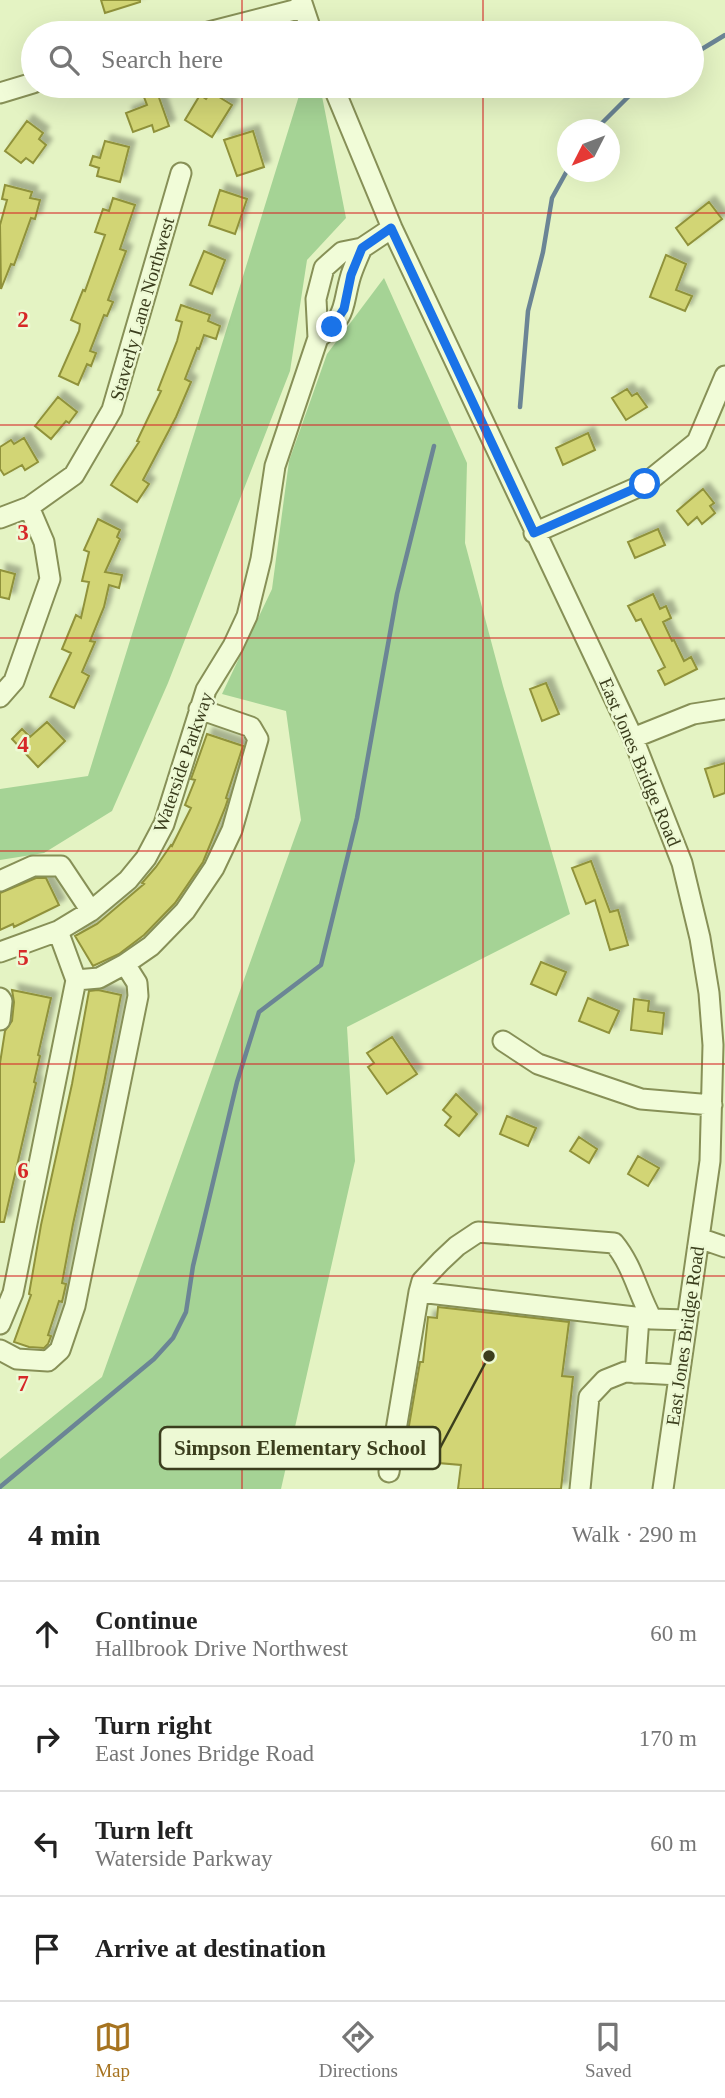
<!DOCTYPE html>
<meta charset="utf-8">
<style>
body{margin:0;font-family:Georgia,serif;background:#f2f2f2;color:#222}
.compass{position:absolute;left:557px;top:119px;width:63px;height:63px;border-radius:50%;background:#fff;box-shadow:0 7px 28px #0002;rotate:228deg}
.stop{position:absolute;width:21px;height:21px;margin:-16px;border:5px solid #1a73e8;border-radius:50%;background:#fff}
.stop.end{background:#1a73e8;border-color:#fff;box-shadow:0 2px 7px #0008}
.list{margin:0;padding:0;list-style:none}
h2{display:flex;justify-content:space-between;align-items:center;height:91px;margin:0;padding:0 28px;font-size:30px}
h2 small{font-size:23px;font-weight:400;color:#767676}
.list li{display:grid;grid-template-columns:46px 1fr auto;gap:21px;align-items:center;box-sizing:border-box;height:105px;padding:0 28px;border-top:2px solid #e0e0e0}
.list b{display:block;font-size:26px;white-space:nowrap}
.list p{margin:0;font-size:23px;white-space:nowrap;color:#767676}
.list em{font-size:23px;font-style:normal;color:#767676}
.icon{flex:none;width:38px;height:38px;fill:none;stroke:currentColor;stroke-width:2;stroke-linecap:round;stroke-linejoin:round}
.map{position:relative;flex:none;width:725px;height:1489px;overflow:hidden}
.search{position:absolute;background:#fff;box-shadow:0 7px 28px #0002;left:21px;right:21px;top:21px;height:77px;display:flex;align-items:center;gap:18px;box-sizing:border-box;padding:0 24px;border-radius:38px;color:#767676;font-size:26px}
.sheet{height:511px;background:#fff}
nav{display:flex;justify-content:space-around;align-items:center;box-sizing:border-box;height:98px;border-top:2px solid #e0e0e0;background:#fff;font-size:19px;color:#767676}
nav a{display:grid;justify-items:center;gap:4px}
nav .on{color:#a67320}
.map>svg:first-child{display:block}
.green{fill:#a5d395}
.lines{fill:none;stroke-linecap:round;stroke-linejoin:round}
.stream{stroke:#6b8595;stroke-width:4.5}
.building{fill:#d2d575;stroke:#90923a;stroke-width:2;filter:url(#shadow)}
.minor-casing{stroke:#879057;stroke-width:23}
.minor{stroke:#f1fcd8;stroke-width:19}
.route{stroke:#1a73e8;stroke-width:9}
.grid{fill:none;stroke:#d62828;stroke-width:2;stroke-opacity:0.55}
.labels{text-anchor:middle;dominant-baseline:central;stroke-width:5;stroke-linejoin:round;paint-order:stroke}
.street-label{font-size:19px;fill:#3b3e1d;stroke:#edf9d4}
.grid-label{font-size:23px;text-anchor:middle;font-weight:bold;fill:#d62828;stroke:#edf9d4;stroke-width:5;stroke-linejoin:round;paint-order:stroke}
.leader{fill:none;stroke:#3b3e1d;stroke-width:2.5}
.callout-dot{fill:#3b3e1d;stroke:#edf9d4;stroke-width:2.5}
.callout{fill:#edf9d4;stroke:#3b3e1d;stroke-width:2.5}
.callout-label{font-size:21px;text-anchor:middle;font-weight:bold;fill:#3b3e1d}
</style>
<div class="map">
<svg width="725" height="1489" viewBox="0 0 725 1489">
<defs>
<filter id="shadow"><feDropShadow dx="6" dy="-6" stdDeviation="2" flood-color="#0004"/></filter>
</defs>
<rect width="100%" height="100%" fill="#e4f3c3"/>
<path class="green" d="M302 86H320L346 218 307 260 290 371 168 683 112 811 44 853 0 860V789L88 776Z
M384 278 467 463 465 543 503 686 570 914 347 1027 355 1161 281 1489H0V1459L102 1377 301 820 286 711 222 694 272 589 289 461 327 354Z"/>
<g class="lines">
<path class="stream" d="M692 55 725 35
M595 130 628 97 644 86
M520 407 528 311 543 252 552 198 568 169
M0 1487 154 1359 173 1338 186 1312 193 1266 237 1082 259 1012 321 965 357 818 397 594 434 446"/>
</g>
<path class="building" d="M101 0H140V2L105 13Z
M157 92 169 126 154 132 152 125 133 132 126 113 147 105 144 97Z
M211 92 232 105 212 137 185 120 200 95 206 99Z
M27 121 43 133 39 139 46 145 33 163 26 158 21 163 5 151Z
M253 131 264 167 237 176 224 140Z
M105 141 129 147 120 182 97 176 99 168 90 165 93 156 100 158Z
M5 185 32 192 30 198 40 200 35 219 31 218 14 265 11 264 1 289 0 225 7 200 2 199Z
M220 190 247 199 235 234 209 225Z
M113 198 135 205 120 249 126 251 108 300 113 302 107 316 104 315 90 351 96 353 91 366 87 364 78 385 59 376 79 331 80 324 71 320 83 290 85 291 105 235 95 232 103 209 109 211Z
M709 202 722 219 688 245 676 228Z
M204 251 225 260 212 294 190 285Z
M666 255 686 264 676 290 692 296 685 311 650 297Z
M181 305 210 315 208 321 220 326 216 339 204 335 199 349 197 348 185 379 191 382 176 417 143 480 149 484 137 502 111 485 139 442 137 441 161 391 158 390 177 341 182 322 176 320Z
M627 389 632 396 637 393 647 407 626 420 612 398Z
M58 397 77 412 69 423 66 421 51 439 35 426Z
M588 433 595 450 563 465 556 448Z
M24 438 38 462 25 470 22 465 4 475 0 469V447L11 440 14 444Z
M703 489 714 503 710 506 715 513 702 524 697 517 688 525 677 511Z
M98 519 120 530 117 537 120 539 105 572 122 575 119 588 109 585 104 607 90 641 95 642 82 672 89 676 74 708 50 697 71 653 62 649 76 615 81 618 89 582 82 581 89 552 84 550Z
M658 529 665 545 635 558 628 542Z
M0 570 15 574 9 599 0 597Z
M653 594 660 609 666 606 671 618 663 622 672 641 674 640 684 661 691 657 697 669 665 685 658 671 665 667 641 619 636 621 628 606Z
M546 683 559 714 542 721 530 689Z
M47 722 65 741 38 767 12 739 22 729 30 737Z
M207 734 243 746 226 798 228 799 225 808 203 862 175 903 144 935 119 954 93 966 75 936 97 924 144 884 142 883 156 867 171 845 172 846 191 808 185 805 195 780 191 779Z
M725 763V793L714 797 705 769Z
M591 861 610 912 618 910 628 945 610 950 595 900 586 904 572 868Z
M36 878H46L59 905 14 927 13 924 0 930V893Z
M541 962 566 972 556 995 531 984Z
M12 990 51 998 38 1055 40 1056 34 1082 36 1083 4 1222H0V1063L5 1031 12 1021 14 1002Z
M98 990 121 995 104 1083 73 1224 62 1283 66 1284 62 1302 59 1301 48 1335 51 1336 48 1344 44 1348 29 1347 14 1342 31 1295 29 1294 41 1225 72 1084 89 991Z
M588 998 619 1011 609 1033 579 1021Z
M634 999 649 1001 648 1011 664 1013 662 1034 631 1030Z
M392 1037 417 1074 387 1094 368 1067 374 1063 367 1053Z
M456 1094 477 1114 459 1136 445 1125 451 1117 443 1110Z
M507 1116 536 1128 528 1146 500 1134Z
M579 1137 597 1149 589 1163 570 1151Z
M638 1156 659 1168 648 1186 628 1174Z
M438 1307 569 1322 562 1376 573 1377 561 1489H458L461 1465 403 1460 420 1362H423L428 1317 437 1318Z"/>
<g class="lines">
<defs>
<path id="minor" d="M301 0 312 33
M205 33 302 8
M333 86 392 228 633 738 682 863 700 938 709 993 713 1045 710 1161 663 1489
M0 93 33 83
M318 338C349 314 341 308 351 275 354 266 358 257 362 248
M0 518 29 507 74 475 112 410 181 173
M534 533 645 484 697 442 725 376
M0 697 14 681 50 579 44 542 29 507
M633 738 693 714 725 709
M0 881 33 866H61L91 911
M0 952 58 931 91 911 128 880 146 858 164 824 206 690 233 646 247 616 261 559 275 466 318 338 316 299 324 268 342 252 362 248 392 228
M76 980 99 978 125 964 151 946 185 911 214 868 232 830 258 739 251 727 199 709
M0 998 2 1001 0 1020
M503 1041 538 1064 641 1099 712 1105
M699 1238 725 1247
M419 1292 652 1319 687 1320
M0 1324 13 1293 76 980 58 931
M0 1350 17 1359 48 1361 60 1350 75 1306 138 996 137 983 125 964
M635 1373 639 1317
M389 1472 419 1292 422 1281 441 1261 457 1246 478 1232 614 1243C633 1266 638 1294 652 1319
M580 1489 589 1397 605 1380 625 1372 679 1375"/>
</defs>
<use href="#minor" class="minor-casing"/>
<use href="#minor" class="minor"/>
</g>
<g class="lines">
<path class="route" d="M332 327 344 309 351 275 362 248 391 228 534 533 645 484"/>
</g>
<path class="grid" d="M242 0V33M483 0V33M242 86V1489M483 86V1489M0 213H725M0 425H725M0 638H725M0 851H725M0 1064H725M0 1276H725"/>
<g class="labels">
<g class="street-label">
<text transform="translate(142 309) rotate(-74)">Staverly Lane Northwest</text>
<text transform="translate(183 762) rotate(-71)">Waterside Parkway</text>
<text transform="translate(640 762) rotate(67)">East Jones Bridge Road</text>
<text transform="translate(685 1336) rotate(-82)">East Jones Bridge Road</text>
</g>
</g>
<g class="grid-label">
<text x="23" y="327">2</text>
<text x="23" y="540">3</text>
<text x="23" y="752">4</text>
<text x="23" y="965">5</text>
<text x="23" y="1178">6</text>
<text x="23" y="1391">7</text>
</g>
<path class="leader" d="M489 1356L440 1448"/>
<circle class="callout-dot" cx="489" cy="1356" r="7"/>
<rect class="callout" x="160" y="1427" width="280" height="42" rx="7"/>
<g class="callout-label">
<text x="300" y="1455">Simpson Elementary School</text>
</g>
</svg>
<svg class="compass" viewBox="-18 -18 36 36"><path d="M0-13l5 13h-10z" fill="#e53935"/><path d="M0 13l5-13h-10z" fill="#767676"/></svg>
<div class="stop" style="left:645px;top:484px"></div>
<div class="stop end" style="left:332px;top:327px"></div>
<div class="search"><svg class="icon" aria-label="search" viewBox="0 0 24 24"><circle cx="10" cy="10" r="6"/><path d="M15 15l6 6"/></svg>Search here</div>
</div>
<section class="sheet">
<h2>4 min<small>Walk · 290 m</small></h2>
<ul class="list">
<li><svg class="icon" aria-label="ahead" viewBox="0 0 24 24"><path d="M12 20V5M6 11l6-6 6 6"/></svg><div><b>Continue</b><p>Hallbrook Drive Northwest</p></div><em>60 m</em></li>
<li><svg class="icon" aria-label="right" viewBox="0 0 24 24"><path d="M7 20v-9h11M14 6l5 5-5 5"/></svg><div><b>Turn right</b><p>East Jones Bridge Road</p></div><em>170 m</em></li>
<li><svg class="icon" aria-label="left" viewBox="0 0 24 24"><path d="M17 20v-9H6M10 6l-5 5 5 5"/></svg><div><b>Turn left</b><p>Waterside Parkway</p></div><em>60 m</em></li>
<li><svg class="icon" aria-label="arrive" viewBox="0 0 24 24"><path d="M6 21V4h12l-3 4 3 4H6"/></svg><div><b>Arrive at destination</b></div></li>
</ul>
</section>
<nav>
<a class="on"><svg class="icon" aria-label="map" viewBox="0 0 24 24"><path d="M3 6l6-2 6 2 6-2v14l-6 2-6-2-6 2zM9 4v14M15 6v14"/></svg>Map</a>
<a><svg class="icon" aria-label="directions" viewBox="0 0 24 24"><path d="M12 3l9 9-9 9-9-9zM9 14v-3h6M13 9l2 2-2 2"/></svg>Directions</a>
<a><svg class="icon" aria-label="saved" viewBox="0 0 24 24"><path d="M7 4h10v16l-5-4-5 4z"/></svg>Saved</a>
</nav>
